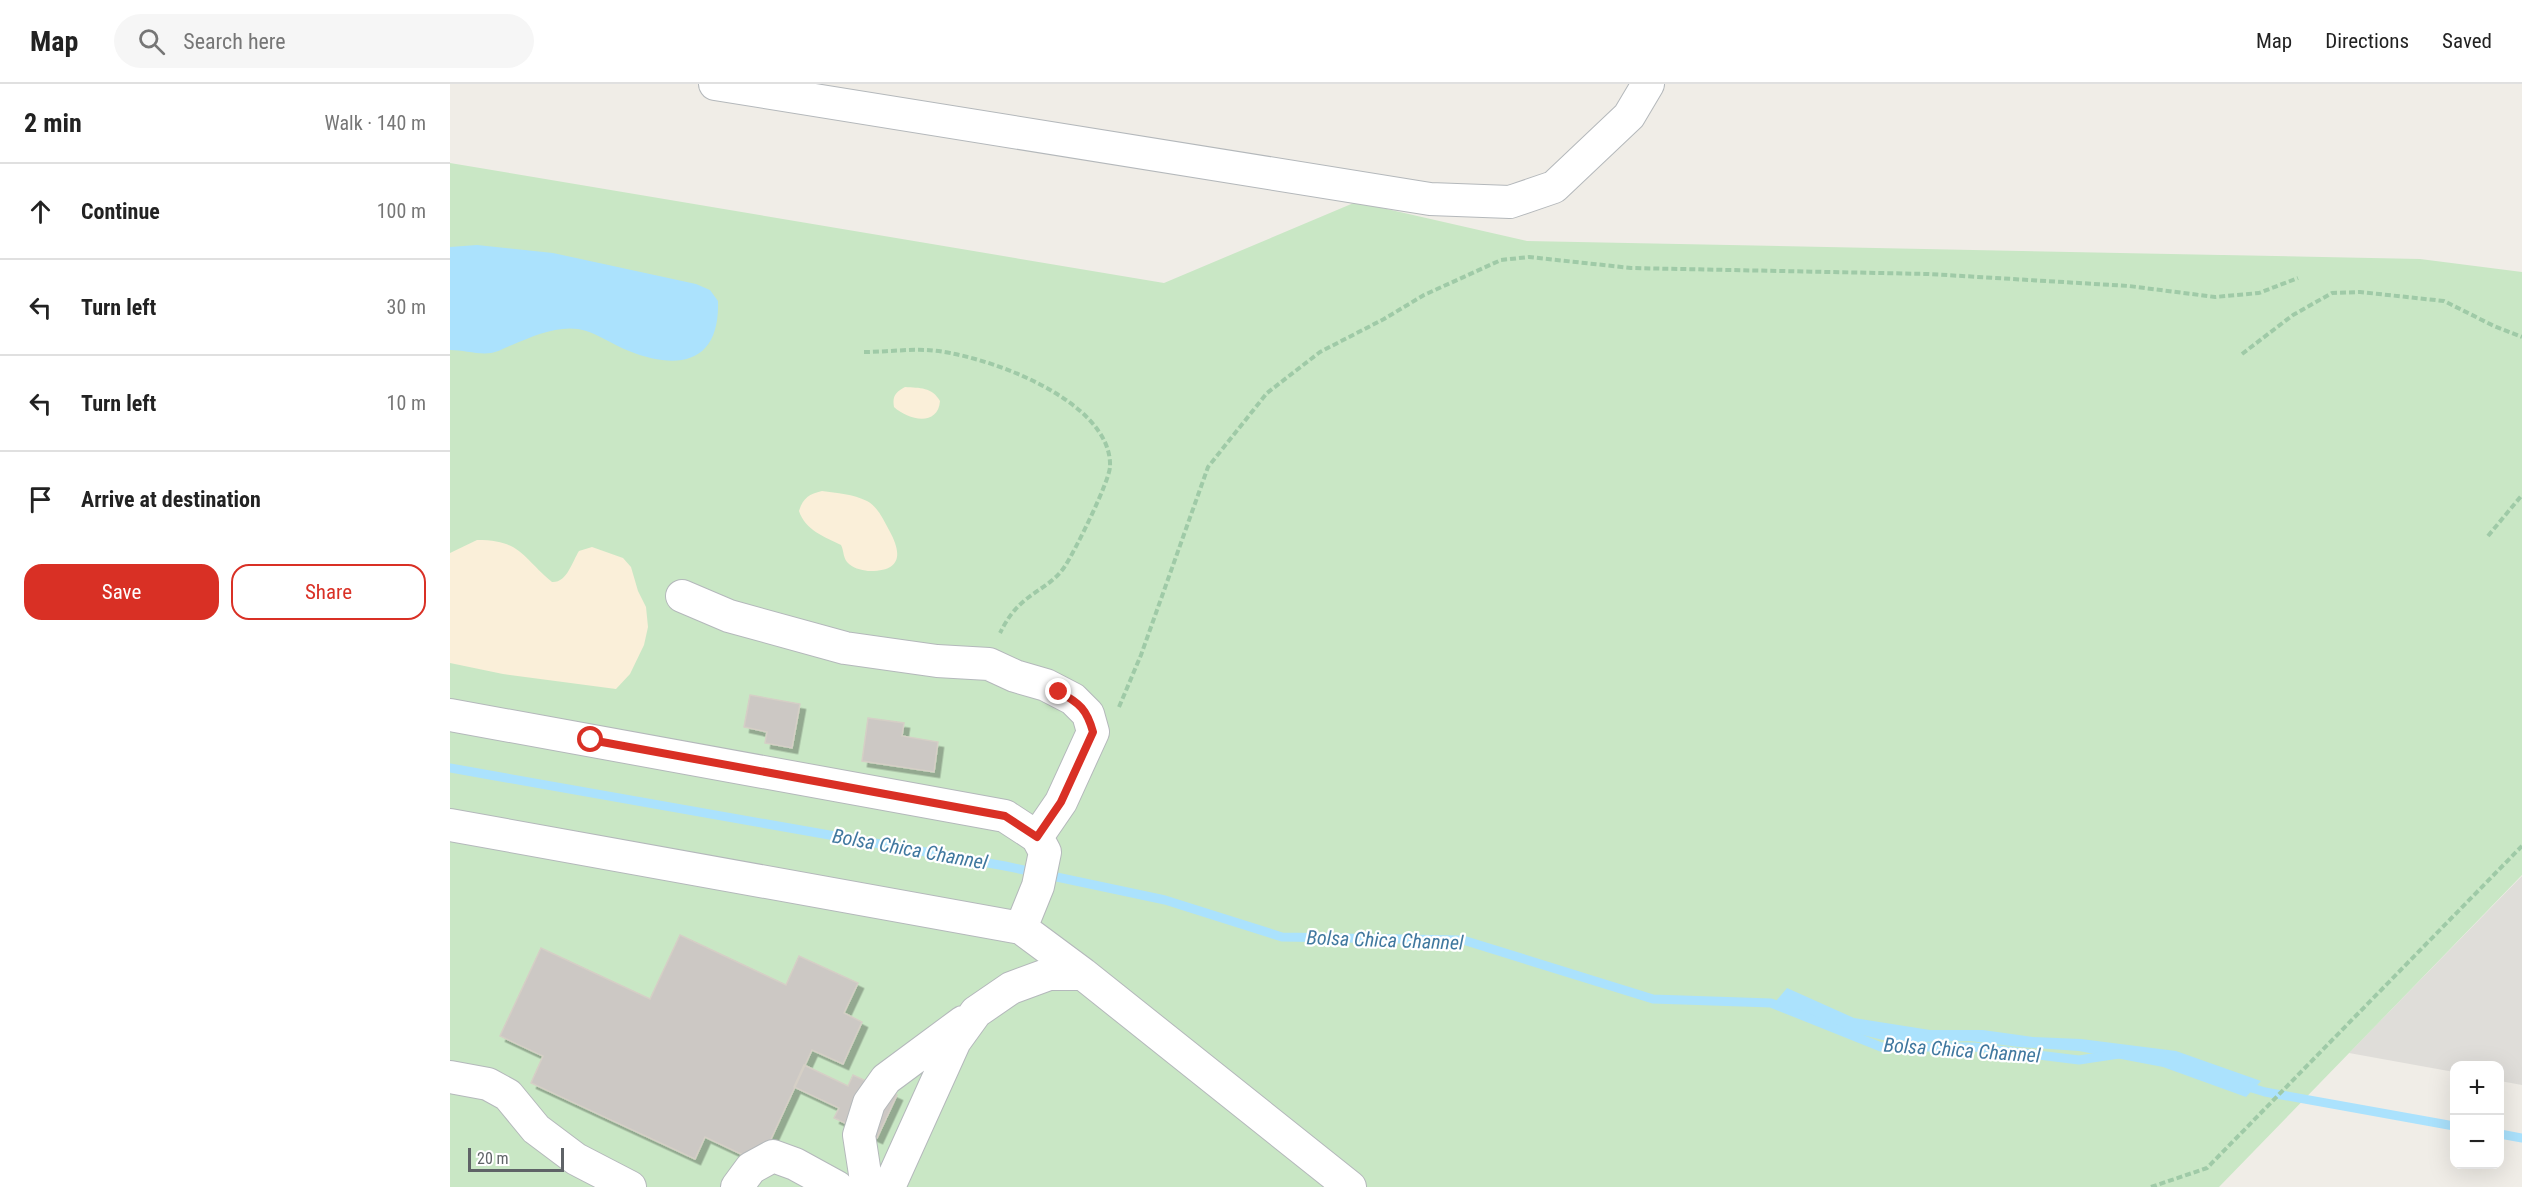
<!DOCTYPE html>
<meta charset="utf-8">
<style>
body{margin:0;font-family:"Roboto Condensed",sans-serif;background:#f6f6f6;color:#222}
.controls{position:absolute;right:18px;bottom:18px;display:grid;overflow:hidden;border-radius:12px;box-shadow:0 6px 24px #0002}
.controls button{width:54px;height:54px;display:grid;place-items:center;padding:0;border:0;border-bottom:2px solid #e0e0e0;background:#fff;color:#222;font:30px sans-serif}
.scale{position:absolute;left:18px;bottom:15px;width:96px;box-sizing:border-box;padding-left:6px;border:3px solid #5f6367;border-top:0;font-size:16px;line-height:21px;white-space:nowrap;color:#5f6367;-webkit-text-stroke:4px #fff;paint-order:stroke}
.stop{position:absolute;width:18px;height:18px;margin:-14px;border:4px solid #d93025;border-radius:50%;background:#fff}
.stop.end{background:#d93025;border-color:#fff;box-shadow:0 2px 6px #0008}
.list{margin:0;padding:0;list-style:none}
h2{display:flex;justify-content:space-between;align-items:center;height:78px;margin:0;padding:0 24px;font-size:26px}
h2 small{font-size:20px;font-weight:400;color:#767676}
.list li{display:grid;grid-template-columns:39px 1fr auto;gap:18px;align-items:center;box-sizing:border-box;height:96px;padding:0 24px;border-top:2px solid #e0e0e0}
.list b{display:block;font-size:22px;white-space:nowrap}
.list em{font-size:20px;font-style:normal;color:#767676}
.actions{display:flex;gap:12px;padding:18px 24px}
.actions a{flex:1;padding:14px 0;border:2px solid #d93025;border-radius:18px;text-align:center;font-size:21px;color:#d93025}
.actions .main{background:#d93025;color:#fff}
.icon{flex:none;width:33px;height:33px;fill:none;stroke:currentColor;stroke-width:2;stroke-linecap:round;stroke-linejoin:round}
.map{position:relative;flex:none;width:2072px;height:1103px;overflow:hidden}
header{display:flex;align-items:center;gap:36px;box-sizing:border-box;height:84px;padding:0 30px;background:#fff;border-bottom:2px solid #e0e0e0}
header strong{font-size:28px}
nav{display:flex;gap:33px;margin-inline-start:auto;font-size:21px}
.search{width:420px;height:54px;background:#f6f6f6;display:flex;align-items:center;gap:15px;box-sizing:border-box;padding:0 21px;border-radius:33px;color:#767676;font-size:22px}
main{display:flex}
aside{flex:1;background:#fff}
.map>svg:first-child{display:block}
.industrial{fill:#dfddd9}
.green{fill:#c9e7c5}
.sand{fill:#faefd9}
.water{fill:#abe2fd}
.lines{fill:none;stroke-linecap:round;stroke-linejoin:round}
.stream{stroke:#abe2fd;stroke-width:9}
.building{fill:#ccc8c4;stroke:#d5cfc6;stroke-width:1.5;filter:url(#shadow)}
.minor-casing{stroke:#b4b8bb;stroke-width:34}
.path{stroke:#9fcaa7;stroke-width:4;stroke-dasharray:6 3;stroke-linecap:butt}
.minor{stroke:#fff;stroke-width:32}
.route{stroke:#d93025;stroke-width:8}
.labels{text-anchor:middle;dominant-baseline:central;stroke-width:4.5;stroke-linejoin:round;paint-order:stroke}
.water-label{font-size:20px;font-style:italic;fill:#40789f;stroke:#fff}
</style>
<header>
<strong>Map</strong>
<div class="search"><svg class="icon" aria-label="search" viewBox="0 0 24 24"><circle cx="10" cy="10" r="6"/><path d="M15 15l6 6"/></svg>Search here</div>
<nav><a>Map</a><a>Directions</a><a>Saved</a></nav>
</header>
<main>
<aside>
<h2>2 min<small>Walk · 140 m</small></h2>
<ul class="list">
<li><svg class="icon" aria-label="ahead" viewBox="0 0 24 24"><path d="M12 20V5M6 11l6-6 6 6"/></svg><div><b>Continue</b></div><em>100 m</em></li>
<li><svg class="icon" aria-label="left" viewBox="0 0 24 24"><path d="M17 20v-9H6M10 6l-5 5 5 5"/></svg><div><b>Turn left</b></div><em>30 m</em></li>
<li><svg class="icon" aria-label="left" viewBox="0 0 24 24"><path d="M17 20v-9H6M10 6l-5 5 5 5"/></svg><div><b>Turn left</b></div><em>10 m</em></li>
<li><svg class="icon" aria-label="arrive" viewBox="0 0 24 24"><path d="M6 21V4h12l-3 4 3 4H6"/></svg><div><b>Arrive at destination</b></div></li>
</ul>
<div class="actions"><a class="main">Save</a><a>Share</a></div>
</aside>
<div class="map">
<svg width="2072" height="1103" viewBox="0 0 2072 1103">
<defs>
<filter id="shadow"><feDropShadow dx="5.5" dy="5.5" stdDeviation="0" flood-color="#0004"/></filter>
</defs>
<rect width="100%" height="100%" fill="#f0ede7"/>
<path class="industrial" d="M2072 792V1001L2050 997V982H2004V988L1899 969Z"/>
<path class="green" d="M0 79 714 199 906 118 1077 157 1970 175 2072 188V791L1769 1103H0Z"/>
<path class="sand" d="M455 303C470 304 482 303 490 317 488 343 458 336 444 323 442 312 446 308 455 303Z
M372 407C387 409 403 410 417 417 428 423 433 435 439 446 453 471 451 488 418 487 411 486 402 484 397 478 393 473 394 467 391 461 375 453 355 446 349 427 353 414 359 410 372 407Z
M27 456C71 456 72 473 102 498 117 499 122 478 129 467L142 463 173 474 181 483 188 507 196 523 198 543 194 561 180 590 166 605 53 590 0 579V469Z"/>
<path class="water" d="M27 161 103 169 246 200 260 206 268 217C270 279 229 287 179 267 163 261 146 248 128 245 106 242 83 252 62 261 56 263 48 268 41 269 29 271 13 266 0 266V163Z
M1337 904 1404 934 1480 946H1533L1583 953 1631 955 1726 967 1811 997 1796 1013 1713 983 1629 967 1569 963 1520 957 1467 958 1433 956 1404 949 1326 917Z"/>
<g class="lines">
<path class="stream" d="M0 684 555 782 715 816 832 853 1013 856 1203 915 1321 919 1431 963H1524L1629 976 1669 970
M1792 1001 1815 1008 2004 1042
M2050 1050 2072 1054"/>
</g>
<path class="building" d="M300 611 350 620 342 664 315 659 317 648 294 643Z
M418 634 454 639 452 652 488 658 484 688 412 677Z
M230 851 336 901 349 872 408 899 394 929 412 938 393 980 362 966 310 1079 255 1053 245 1075 81 999 93 972 50 952 91 864 200 915Z
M354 981 398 1002 403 991 447 1011 427 1054 384 1034 389 1024 344 1003Z"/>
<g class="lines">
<defs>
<path id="minor" d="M265 0 980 115 1060 118 1104 103 1179 32 1198 0
M232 512 279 532 395 564 487 577 539 580 565 592 596 601 623 615 638 630 643 648 611 718 587 753
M0 631 555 732 587 753 595 768 588 802 571 844
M0 741 571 844 633 890 900 1103
M0 993 38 1000 58 1011 86 1045 126 1075 180 1103
M287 1103 301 1084 323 1072 345 1080 387 1103
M417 1103 409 1051 419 1019 436 995 513 938
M439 1103 505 957 526 928 561 904 599 890H633"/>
</defs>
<use href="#minor" class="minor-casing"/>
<path class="path" d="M414 268C435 268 457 265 477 266 532 269 663 316 660 383 659 398 625 467 615 482 605 498 588 505 574 517 563 526 556 537 550 549
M1792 270 1843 231 1882 209 1910 208 1994 217 2044 242 2072 253
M2038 452 2072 411
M669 623 691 571 758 383 817 309 870 268 934 235 974 211 1051 176 1079 173 1181 184 1479 190 1679 202 1765 213 1809 209 1848 194
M1701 1103 1757 1084 2072 762"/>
<use href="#minor" class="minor"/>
</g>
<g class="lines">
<path class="route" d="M141 656 555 732 587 753 611 718 643 648C637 626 630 619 609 608"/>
</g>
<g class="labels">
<g class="water-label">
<text transform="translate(460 765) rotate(10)">Bolsa Chica Channel</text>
<text transform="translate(935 856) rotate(2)">Bolsa Chica Channel</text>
<text transform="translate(1512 966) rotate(4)">Bolsa Chica Channel</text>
</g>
</g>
</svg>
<div class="controls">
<button>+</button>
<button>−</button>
</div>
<div class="scale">20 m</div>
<div class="stop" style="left:141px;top:656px"></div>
<div class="stop end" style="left:609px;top:608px"></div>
</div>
</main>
